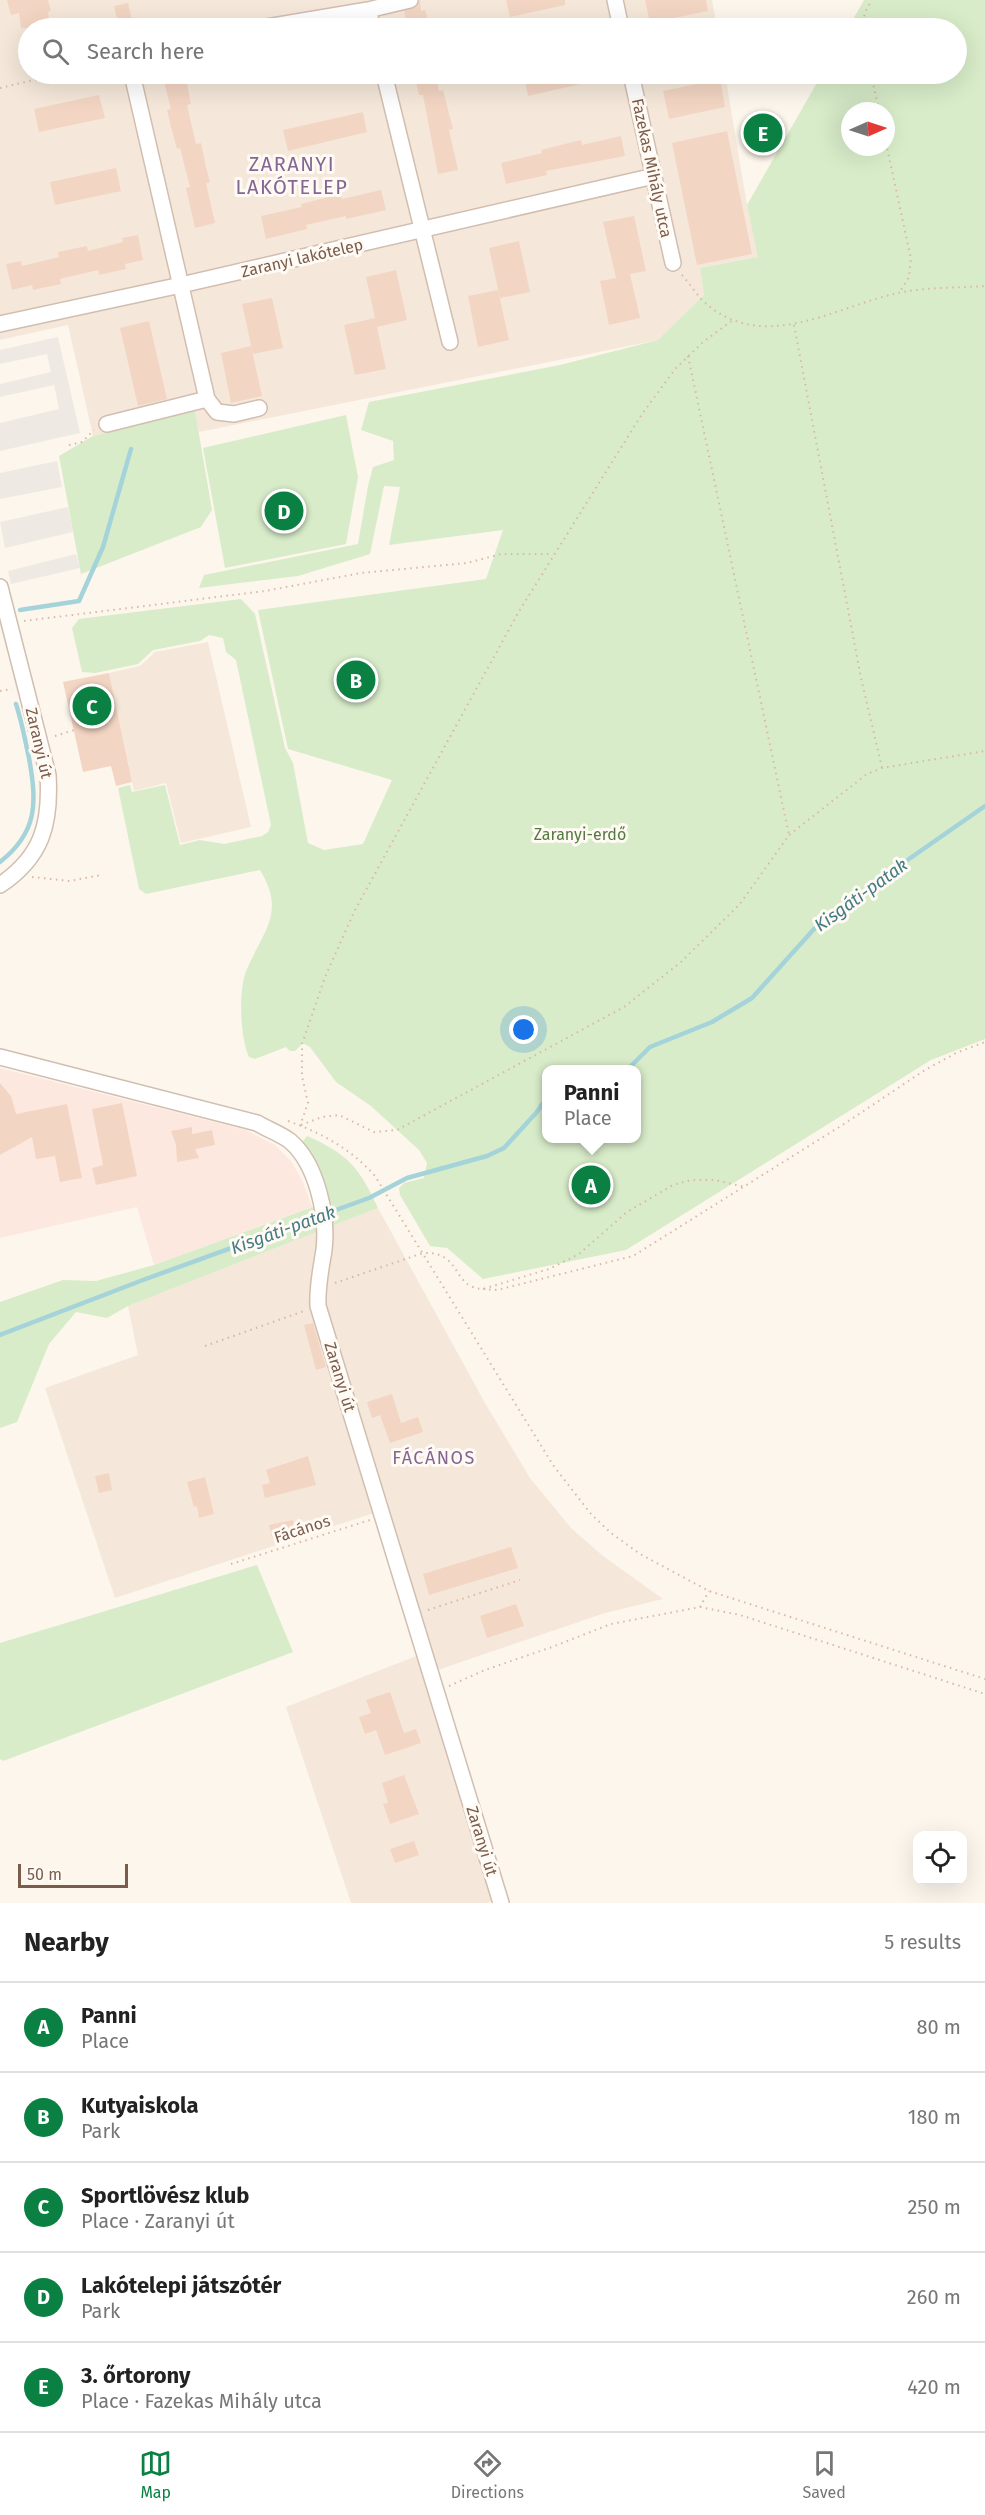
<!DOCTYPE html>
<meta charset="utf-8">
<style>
body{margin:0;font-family:"Fira Sans",sans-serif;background:#f2f2f2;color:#222}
.controls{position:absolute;right:18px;bottom:18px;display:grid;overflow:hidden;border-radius:12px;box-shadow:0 6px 24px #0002}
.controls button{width:54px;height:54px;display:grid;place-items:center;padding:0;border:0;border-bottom:2px solid #e0e0e0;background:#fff;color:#222;font:30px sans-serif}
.compass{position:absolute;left:841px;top:102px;width:54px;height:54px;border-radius:50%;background:#fff;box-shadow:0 6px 24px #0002;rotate:87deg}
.scale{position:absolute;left:18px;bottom:15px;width:110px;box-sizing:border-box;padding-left:6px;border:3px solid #7a5c4d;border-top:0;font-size:16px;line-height:21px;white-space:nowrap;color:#7a5c4d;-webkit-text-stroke:4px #fffaf3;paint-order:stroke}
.you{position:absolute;left:524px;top:1030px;width:21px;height:21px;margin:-15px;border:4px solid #fff;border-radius:50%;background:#1a73e8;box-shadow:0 0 0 9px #1a73e833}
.badge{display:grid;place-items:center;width:39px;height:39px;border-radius:50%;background:#0b8043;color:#fff;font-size:20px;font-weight:700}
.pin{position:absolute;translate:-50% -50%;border:3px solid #fff;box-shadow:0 2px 6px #0006}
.popup{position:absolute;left:542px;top:1065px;width:99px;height:78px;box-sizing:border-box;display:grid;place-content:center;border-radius:12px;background:#fff;filter:drop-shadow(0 2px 4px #0005);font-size:20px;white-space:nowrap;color:#767676}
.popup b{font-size:22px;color:#222}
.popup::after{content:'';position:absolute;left:50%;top:100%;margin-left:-12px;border:12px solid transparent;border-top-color:#fff}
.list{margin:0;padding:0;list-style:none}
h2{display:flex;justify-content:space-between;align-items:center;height:78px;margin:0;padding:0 24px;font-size:26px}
h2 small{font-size:20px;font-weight:400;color:#767676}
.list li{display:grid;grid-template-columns:39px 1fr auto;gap:18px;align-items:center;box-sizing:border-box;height:90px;padding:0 24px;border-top:2px solid #e0e0e0}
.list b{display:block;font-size:22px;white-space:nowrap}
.list p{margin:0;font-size:20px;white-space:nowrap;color:#767676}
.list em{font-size:20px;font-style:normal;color:#767676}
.icon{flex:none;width:33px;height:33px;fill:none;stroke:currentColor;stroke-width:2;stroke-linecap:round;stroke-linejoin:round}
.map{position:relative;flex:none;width:985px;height:1903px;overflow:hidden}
.search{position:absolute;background:#fff;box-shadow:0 6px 24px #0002;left:18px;right:18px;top:18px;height:66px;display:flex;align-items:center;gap:15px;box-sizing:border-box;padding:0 21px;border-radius:33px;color:#767676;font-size:22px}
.sheet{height:528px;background:#fff}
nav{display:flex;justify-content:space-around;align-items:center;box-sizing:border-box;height:84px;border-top:2px solid #e0e0e0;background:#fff;font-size:16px;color:#767676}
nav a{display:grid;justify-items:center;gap:3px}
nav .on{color:#0b8043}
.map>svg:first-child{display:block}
.residential{fill:#f5e8da}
.commercial{fill:#fde8e0}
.industrial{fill:#efe9e4}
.green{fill:#d8ecc9;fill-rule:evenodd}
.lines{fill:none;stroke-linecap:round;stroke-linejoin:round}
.stream{stroke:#a5d3da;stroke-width:4.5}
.building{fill:#f3d5c3}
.minor-casing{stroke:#d1beb0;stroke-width:18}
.path{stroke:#d9b8a5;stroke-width:2;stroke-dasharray:1.5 4.5;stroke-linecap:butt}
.minor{stroke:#fff;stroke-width:15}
.labels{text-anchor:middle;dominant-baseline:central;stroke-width:6;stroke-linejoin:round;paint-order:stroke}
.street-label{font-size:16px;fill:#7a5c4d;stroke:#fffaf3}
.park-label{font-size:16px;fill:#537a41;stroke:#fffaf3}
.water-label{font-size:18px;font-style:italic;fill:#437c86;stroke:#fffaf3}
.neighbourhood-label{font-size:18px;letter-spacing:1.5px;fill:#846695;stroke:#fffaf3}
.quarter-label{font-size:20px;letter-spacing:1.5px;fill:#846695;stroke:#fffaf3}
</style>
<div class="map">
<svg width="985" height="1903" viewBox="0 0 985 1903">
<rect width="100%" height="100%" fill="#fdf6ec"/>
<path class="residential" d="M0 0H712L717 28H28V74H725L747 205 759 257 700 268 704 295 659 340 199 432 194 411 93 436 68 325 0 340Z
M208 642 251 827 181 843 166 783 134 791 109 673 140 666 155 652Z
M378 1208 485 1403 530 1478 571 1528 603 1556 663 1599 605 1613 426 1674 495 1900 487 1903H351L286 1707 419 1655 374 1513 115 1598 45 1388 138 1355 128 1306Z"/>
<path class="commercial" d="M0 1068 246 1130 275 1145 291 1161 303 1182 312 1207 154 1265 137 1207 0 1238Z"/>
<path class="industrial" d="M58 337 80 433 0 451V423L59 409 54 385 0 397V384L51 372 47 354 0 364V350Z
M57 461 62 487 0 499V473Z
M68 507 73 532 5 548 0 522Z
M76 554 80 568 11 584 8 571Z"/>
<path class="green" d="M864 0H985V1039L931 1060 626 1250 483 1279 447 1248 430 1246 400 1195 399 1188 404 1183 424 1178 427 1163 419 1150 371 1106 336 1082 310 1047 303 1043 295 1051H290L286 1047 255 1059 249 1057C240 1038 238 988 247 969 264 929 286 913 260 870L146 894 139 889 118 788 130 785 132 792 165 785 180 845 200 840 224 844 262 836 268 832 271 825 236 660 226 652 223 638 209 635 200 641 153 650 138 664 95 673 82 672 72 628 79 619 241 599 255 614 285 748 293 763 308 843 324 850 363 844 392 780 288 749 258 610 486 579 503 530 389 545 400 487 384 486 370 554 298 576 199 588 204 575 358 544 368 486 373 467 394 460 393 441 361 430 369 402 560 365 658 340 704 295 700 268 758 257 747 205 822 74H956V28H848ZM850 111H886V147H850ZM546 1070H636V1138H546Z
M195 411 212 510 201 527 81 574 59 456 93 436Z
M346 415 358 477 346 544 225 568 203 448Z
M307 1136C348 1154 360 1168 378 1208L128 1306 107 1318 76 1312 49 1344 17 1422 0 1428V1302L63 1280 96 1281 154 1265 329 1201C325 1179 313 1162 300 1145Z
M257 1565 293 1652 3 1761 0 1759V1643Z"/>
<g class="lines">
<path class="stream" d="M20 610 79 601 103 547 131 449
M0 862C38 832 37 803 29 758 25 740 22 722 16 704
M627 1070 650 1047 712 1022 752 998 814 929 886 875 985 806
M0 1335 143 1280 369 1198 407 1178 487 1156 504 1148 536 1113 546 1099"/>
</g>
<path class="building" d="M7 0H48L51 11 48 12 50 28H21L19 13 11 15Z
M420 0 421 11 425 10 430 28H408L404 11 416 7Z
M506 0H565V5L510 17Z
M645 0H706L708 11 650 23Z
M128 3 132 20 118 23 114 6Z
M162 74H185L191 104 187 105 196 144 201 143 206 167 210 182 206 183 215 223 195 228 186 188 190 187 180 148 177 149 171 127 167 110 171 109Z
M414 74H435L439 91 443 90 453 129 449 130 458 170 438 174 423 95H419Z
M531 74H606L607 78 528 96 524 75Z
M720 79 725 107 669 119 663 91Z
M99 95 105 118 39 132 34 109Z
M363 112 367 132 288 151 283 130Z
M727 131 752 254 697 265 672 143Z
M621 136 625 156 546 171 547 175 506 184 501 163 542 153 541 150 581 140 582 145Z
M116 168 121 191 55 205 50 182Z
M381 190 386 210 346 219V216L306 225 307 229 266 239 261 216 302 207 301 204 341 194 342 199Z
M634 216 646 271 630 274 640 318 609 325 600 281 616 278 603 222Z
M138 235 143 260 125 264 126 269 99 275 98 270 60 279 61 284 33 290 32 285 12 290 6 264 21 261 22 266 59 257 58 252 87 246 88 251 123 242 122 238Z
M519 241 530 292 500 298 489 248Z
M396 270 407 320 377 327 386 369 355 375 344 325 375 318 366 277Z
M498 290 509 340 478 347 468 296Z
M272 298 283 348 253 354 242 304Z
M149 321 167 399 138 406 120 328Z
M251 346 262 396 231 403 221 353Z
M109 673 132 782 116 786 111 766 83 772 63 682Z
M0 1083 11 1096 16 1114 67 1104 82 1178 60 1182 55 1156 36 1159 32 1137 0 1155Z
M122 1103 137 1176 96 1185 92 1168 103 1165 92 1109Z
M192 1127V1134L212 1130 215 1145 195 1149 199 1158 177 1162 176 1145 171 1131Z
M313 1323 326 1367 316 1370 304 1325Z
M392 1394 401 1423 418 1417 423 1432 390 1443 380 1415 372 1418 367 1402Z
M308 1456 316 1485 265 1498 262 1485 270 1483 266 1470Z
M109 1473 112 1490 99 1493 95 1476Z
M205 1477 214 1514 199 1518 197 1506 194 1507 187 1482Z
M293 1520 296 1532 272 1538 269 1525Z
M511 1547 518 1568 429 1595 423 1574Z
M516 1604 524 1626 487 1638 480 1616Z
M390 1692 404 1733 416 1729 421 1743 385 1755 376 1730 365 1734 359 1717 371 1713 366 1700Z
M404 1775 419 1814 390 1824 383 1804 388 1803 382 1783Z
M414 1841 419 1855 395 1863 390 1849Z"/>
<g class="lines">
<defs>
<path id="minor" d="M615 0 621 28
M368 10 373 28
M261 28 368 10 410 0
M132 74 207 399 217 412 234 414 259 408
M384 74 450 342
M631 74 673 263
M0 324 181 285 654 176
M107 424 207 399
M0 587 48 775C51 824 42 857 0 885
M0 1057 257 1123C267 1129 281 1134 290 1141 317 1164 328 1216 324 1250 321 1269 317 1286 318 1306 378 1505 441 1704 501 1903"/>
</defs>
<use href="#minor" class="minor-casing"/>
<path class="path" d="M862 28 865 12 872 0
M871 74 879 111
M0 88 59 74
M886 143 911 259 909 277 899 293
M682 275C689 283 695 292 702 300 761 356 834 307 898 293 925 287 957 288 985 286
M794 325 861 678 882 768
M688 356 789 835
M69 445 82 442 94 430
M24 621 265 591 361 573 467 563 501 554H553
M0 691 12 689
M55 736 74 730
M32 877 70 881 101 875
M288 1121C322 1133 351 1149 375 1176L553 1465 591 1514 611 1533 640 1554 709 1591 985 1679
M301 1125 322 1117 339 1115 374 1132 397 1130 624 1007 681 962 740 904 789 835 867 774 882 768 985 751
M300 1126 308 1103 302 1076V1044L325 977 355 910 518 613 642 414 676 368 703 342 733 320
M335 1283 423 1253C463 1251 451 1288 483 1289L549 1269 579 1254 627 1212 673 1185 691 1180H715L745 1187
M483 1289 497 1290 633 1256 844 1124 925 1070 956 1053 985 1042
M205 1346 304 1311
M231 1564 370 1520
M700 1607 740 1615 985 1694
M428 1610 520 1580
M449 1686 485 1670 552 1647 611 1624 700 1607 709 1591"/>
<use href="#minor" class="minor"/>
</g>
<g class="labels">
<g class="street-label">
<text transform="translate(652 168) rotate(78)">Fazekas Mihály utca</text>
<text transform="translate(302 258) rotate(-13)">Zaranyi lakótelep</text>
<text transform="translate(39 743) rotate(77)">Zaranyi út</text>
<text transform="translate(340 1377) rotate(73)">Zaranyi út</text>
<text transform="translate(302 1529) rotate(-18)">Fácános</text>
<text transform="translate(482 1841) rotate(73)">Zaranyi út</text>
</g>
<g class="park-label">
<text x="580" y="834">Zaranyi-erdő</text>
</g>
<g class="water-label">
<text transform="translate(861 895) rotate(-36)">Kisgáti-patak</text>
<text transform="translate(283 1230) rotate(-20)">Kisgáti-patak</text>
</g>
<g class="neighbourhood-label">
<text x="434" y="1458">FÁCÁNOS</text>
</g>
<g class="quarter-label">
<text x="292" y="164">ZARANYI<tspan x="292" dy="23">LAKÓTELEP</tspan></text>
</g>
</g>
</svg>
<div class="controls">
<button><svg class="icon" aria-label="locate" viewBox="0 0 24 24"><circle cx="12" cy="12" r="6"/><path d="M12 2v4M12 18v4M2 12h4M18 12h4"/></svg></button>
</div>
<svg class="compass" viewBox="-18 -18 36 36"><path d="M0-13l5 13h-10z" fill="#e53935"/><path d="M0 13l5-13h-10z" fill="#767676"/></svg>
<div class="scale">50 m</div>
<div class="you"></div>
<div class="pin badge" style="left:591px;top:1185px">A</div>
<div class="popup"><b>Panni</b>Place</div>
<div class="pin badge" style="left:356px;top:680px">B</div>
<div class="pin badge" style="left:92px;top:706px">C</div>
<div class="pin badge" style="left:284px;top:511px">D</div>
<div class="pin badge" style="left:763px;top:133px">E</div>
<div class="search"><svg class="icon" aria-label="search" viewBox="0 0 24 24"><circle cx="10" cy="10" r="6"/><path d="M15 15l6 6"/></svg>Search here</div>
</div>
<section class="sheet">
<h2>Nearby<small>5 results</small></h2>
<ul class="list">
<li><span class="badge">A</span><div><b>Panni</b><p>Place</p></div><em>80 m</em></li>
<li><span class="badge">B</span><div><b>Kutyaiskola</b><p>Park</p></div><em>180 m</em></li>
<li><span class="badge">C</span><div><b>Sportlövész klub</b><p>Place · Zaranyi út</p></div><em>250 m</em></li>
<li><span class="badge">D</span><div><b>Lakótelepi játszótér</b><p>Park</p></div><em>260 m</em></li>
<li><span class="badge">E</span><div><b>3. őrtorony</b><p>Place · Fazekas Mihály utca</p></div><em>420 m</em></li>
</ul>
</section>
<nav>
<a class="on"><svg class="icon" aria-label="map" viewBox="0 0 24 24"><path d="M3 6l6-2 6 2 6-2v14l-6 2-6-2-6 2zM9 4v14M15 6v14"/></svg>Map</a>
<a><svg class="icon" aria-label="directions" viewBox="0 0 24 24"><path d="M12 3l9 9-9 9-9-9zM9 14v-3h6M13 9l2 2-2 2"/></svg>Directions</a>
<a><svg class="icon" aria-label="saved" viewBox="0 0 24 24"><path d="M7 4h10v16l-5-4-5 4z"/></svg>Saved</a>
</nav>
